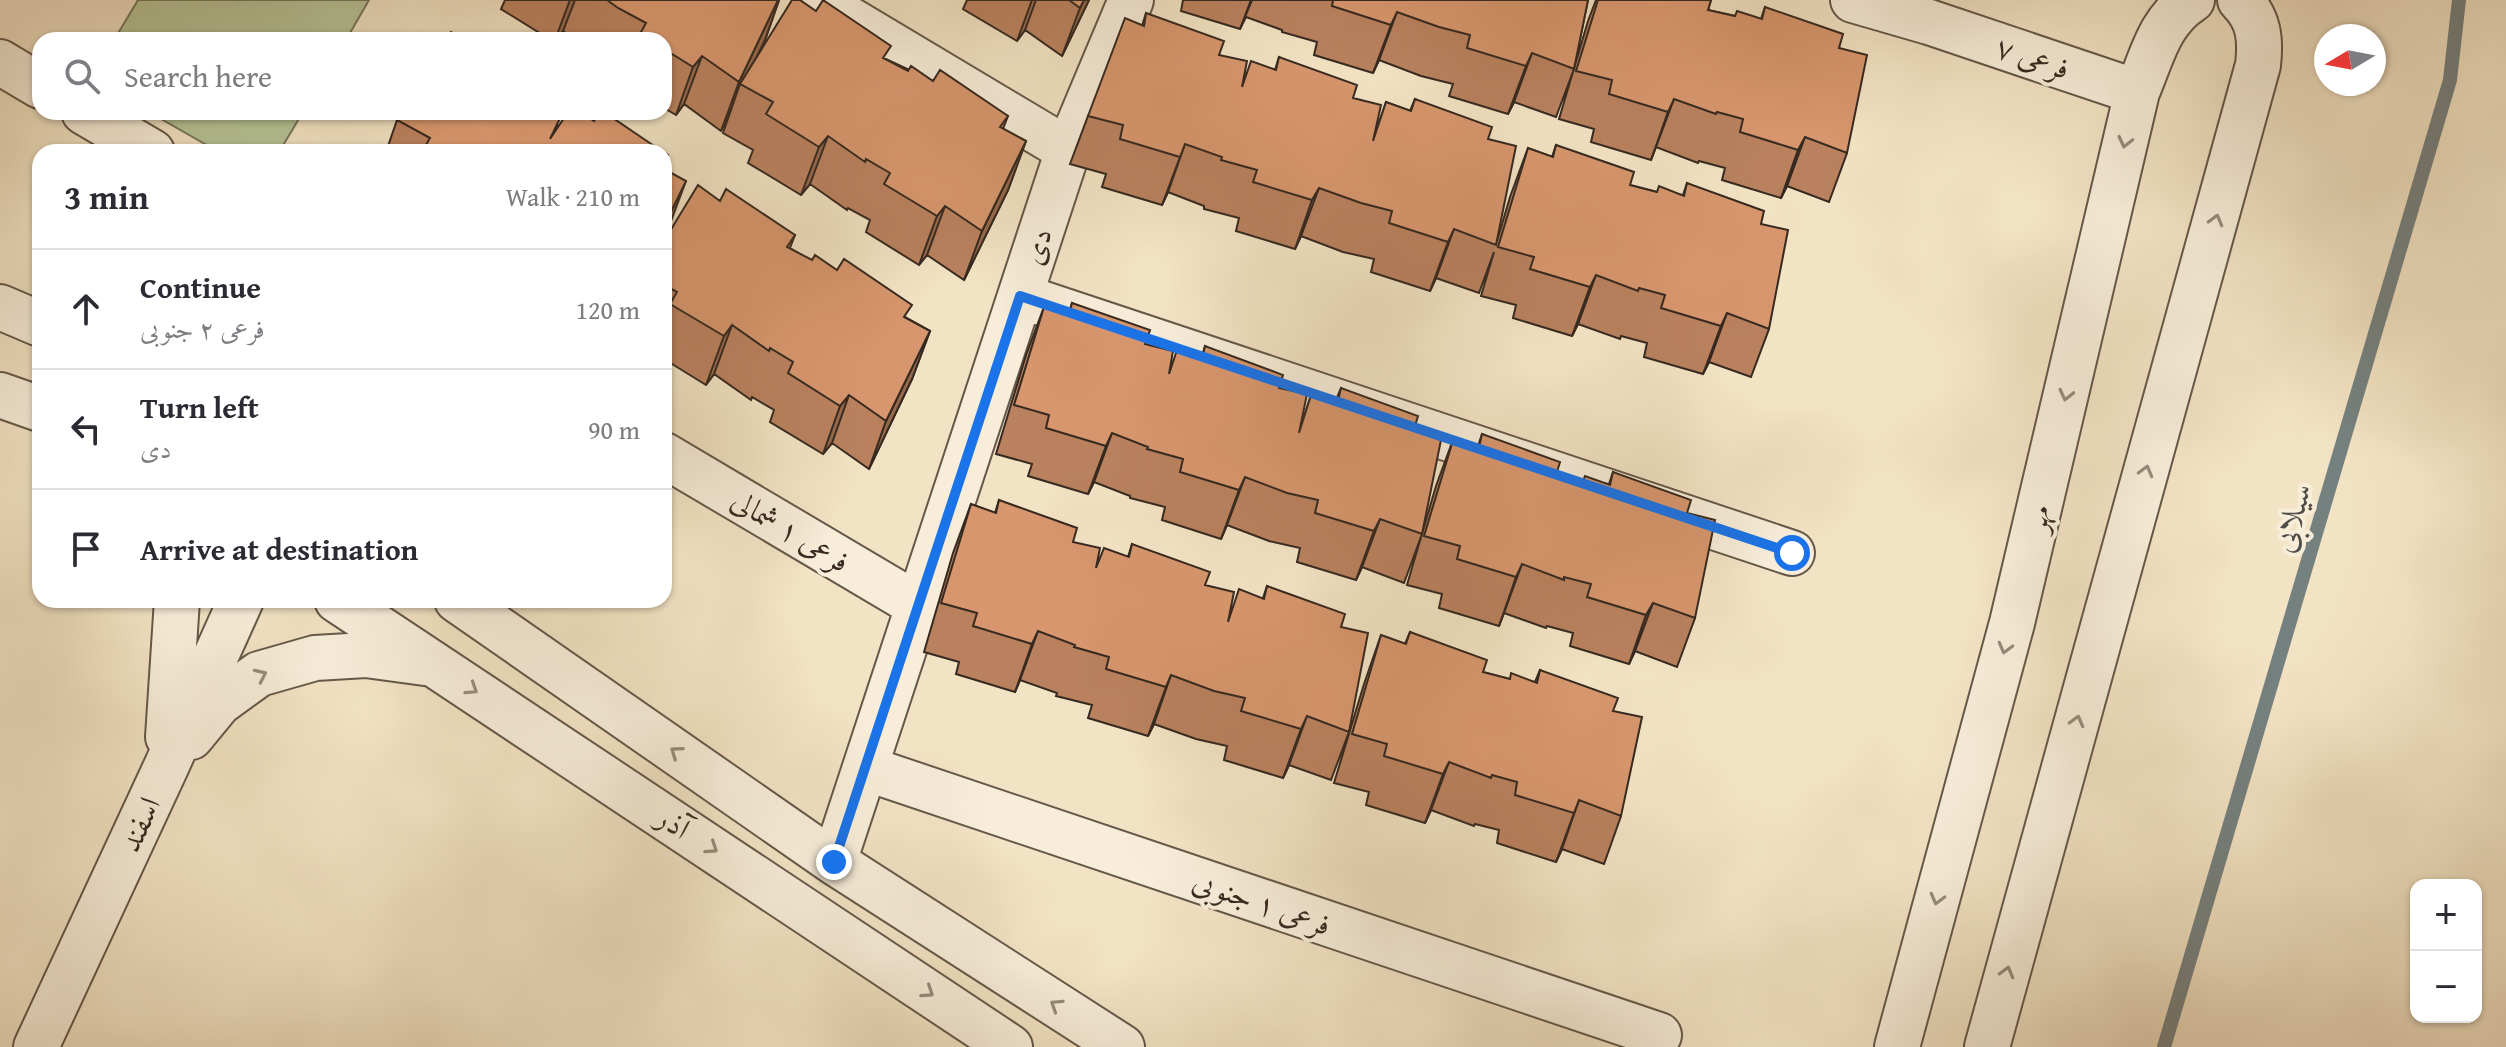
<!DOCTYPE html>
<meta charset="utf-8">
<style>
body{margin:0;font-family:"Gentium Book Plus",Amiri,serif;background:#f7f7f7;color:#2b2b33}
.controls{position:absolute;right:24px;bottom:24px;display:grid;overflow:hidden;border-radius:16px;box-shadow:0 2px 6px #0004}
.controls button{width:72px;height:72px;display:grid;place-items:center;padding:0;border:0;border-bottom:2px solid #e1e1e2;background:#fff;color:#2b2b33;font:40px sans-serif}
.compass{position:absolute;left:2314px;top:24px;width:72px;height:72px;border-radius:50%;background:#fff;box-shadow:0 2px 6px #0004;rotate:260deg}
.stop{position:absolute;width:24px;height:24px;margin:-18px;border:6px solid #1a73e8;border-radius:50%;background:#fff}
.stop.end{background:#1a73e8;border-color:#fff;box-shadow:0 2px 8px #0008}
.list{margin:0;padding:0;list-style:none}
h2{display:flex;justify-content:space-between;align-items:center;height:104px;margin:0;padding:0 32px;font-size:34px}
h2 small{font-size:26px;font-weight:400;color:#7c7c81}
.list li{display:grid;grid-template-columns:52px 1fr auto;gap:24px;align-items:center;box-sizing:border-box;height:120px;padding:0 32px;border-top:2px solid #e1e1e2}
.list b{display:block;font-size:30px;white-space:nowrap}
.list p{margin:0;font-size:26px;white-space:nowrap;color:#7c7c81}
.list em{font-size:26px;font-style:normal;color:#7c7c81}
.icon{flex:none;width:44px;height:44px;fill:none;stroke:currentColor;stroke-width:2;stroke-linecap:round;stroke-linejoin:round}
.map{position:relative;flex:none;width:2506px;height:1047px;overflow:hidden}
.search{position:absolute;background:#fff;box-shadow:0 2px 6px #0004;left:32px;top:32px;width:640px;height:88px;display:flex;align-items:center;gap:20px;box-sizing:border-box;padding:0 28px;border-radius:24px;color:#7c7c81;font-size:30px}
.panel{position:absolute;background:#fff;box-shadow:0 2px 6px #0004;left:32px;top:144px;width:640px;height:464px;border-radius:24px}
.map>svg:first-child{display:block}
.green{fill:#b6c497;stroke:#76765c;stroke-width:2}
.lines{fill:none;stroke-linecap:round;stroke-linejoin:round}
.stream{stroke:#75817f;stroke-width:14}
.minor-casing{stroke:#655849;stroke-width:48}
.minor{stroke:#f7edd9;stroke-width:44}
.wall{fill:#b9815e;stroke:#362920;stroke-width:2}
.shaded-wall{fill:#96694c;stroke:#362920;stroke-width:2}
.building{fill:#d7966d;stroke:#362920;stroke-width:2}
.oneway{stroke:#968b7c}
.route{stroke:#1a73e8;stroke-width:10}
.labels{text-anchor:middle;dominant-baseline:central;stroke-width:8;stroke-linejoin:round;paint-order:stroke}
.street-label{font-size:30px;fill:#362920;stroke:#f7edd9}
.water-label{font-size:32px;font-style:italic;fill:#504e48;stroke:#f7edd9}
</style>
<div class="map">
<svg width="2506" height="1047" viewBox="0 0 2506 1047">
<rect width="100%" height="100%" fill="#f2e3c4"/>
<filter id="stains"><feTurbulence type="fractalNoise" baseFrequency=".0025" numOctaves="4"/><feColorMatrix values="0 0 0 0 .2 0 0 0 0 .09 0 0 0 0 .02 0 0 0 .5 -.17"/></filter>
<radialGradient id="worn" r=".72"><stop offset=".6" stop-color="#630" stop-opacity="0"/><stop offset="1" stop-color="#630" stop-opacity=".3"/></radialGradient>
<path class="green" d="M138 0H369L346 40H114Z
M149 112H303L279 152H219Z"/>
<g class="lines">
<path class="stream" d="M2164 1047 2450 80 2459 0"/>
<defs>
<path id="minor" d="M817 0 1068 150
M1853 0 1929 22 2137 92
M0 62 40 86
M84 112 152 152
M1020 296 1792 553
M0 307 40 324
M0 395 40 409
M664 455 919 606
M337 600 1010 1047
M457 600 834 862 1122 1047
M168 737 177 600
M191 737 219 703 259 674 315 658 366 655 425 663
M865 768 1659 1035
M834 862 1068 150 1131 0
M36 1047 166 767 241 600
M1897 1047 2012 623 2137 92C2152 57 2159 21 2192 0
M1987 1047 2258 65C2261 39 2259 19 2240 0"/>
</defs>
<use href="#minor" class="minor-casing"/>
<use href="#minor" class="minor"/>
</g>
<path class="wall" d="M505 0H779L765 40 753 64 886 59 1008 116 1003 129 1026 141 1008 190 964 280 927 255 919 265 866 232 870 220 848 208 847 210 810 184 801 195 748 163 753 150 723 133 732 107 721 131 684 104 676 115 664 108V40H577L563 31 556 40H551L501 9Z
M967 0H1089L1062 56 1025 30 1017 41 963 9Z
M1183 0H1588L1574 69 1556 117 1514 102 1508 114 1449 96 1453 84 1421 76 1379 60 1373 73 1314 55 1317 42 1282 32V30L1246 17 1240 29 1181 11Z
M1596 0H1711L1708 10 1735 16 1761 19 1765 7 1839 48 1847 153 1829 202 1787 186 1781 198 1722 180 1725 168 1699 161 1698 163 1656 147 1651 160 1591 142 1594 129 1559 119 1588 21Z
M1146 13 1219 55 1242 85 1275 70 1279 57 1353 98 1375 134 1386 102 1410 111 1415 99 1488 139 1497 241 1510 197 1528 148 1552 157 1556 145 1630 185 1657 192 1683 195 1687 183 1761 224 1769 329 1751 377 1709 362 1703 374 1644 357 1647 343 1621 336 1620 339 1578 324 1572 336 1513 318 1516 305 1481 296 1494 252 1479 293 1436 278 1430 291 1371 272 1374 259 1343 252 1301 236 1295 249 1236 231 1239 218 1204 209V206L1168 192 1162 205 1102 187 1106 174 1070 164 1088 116 1142 26Z
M397 120 559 126 594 121 663 152H386Z
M720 201 795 235 790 248 907 318 930 331 912 379 869 469 832 443 823 454 770 422 774 410 752 397 751 400 714 374 706 385 664 359V241Z
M1072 303 1145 344 1169 372 1201 359 1205 346 1279 388 1301 425 1312 392 1336 400 1341 388 1414 429 1422 534 1404 583 1362 567 1356 580 1297 562 1300 548 1269 541 1227 525 1221 539 1162 520 1165 507 1130 498V496L1094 482 1088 494 1028 476 1032 464 996 454 1026 355 1044 307 1068 315Z
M1482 434 1556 475 1583 481 1609 484 1613 472 1687 513 1695 618 1677 667 1635 651 1629 664 1570 646 1573 633 1547 626 1546 628 1504 613 1499 626 1439 608 1442 594 1407 585 1436 486 1454 437 1478 446Z
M999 500 1073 542 1096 568 1128 557 1132 544 1205 585 1229 617 1263 598 1267 586 1341 627 1349 732 1331 780 1289 765 1283 778 1224 760 1227 746 1196 739 1154 724 1148 736 1088 718 1092 705 1056 696 1057 693 1020 680 1015 692 956 674 959 662 924 652 953 553 971 504 995 513Z
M1410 632 1483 672 1509 679 1535 682 1540 670 1613 711 1621 816 1604 864 1562 849 1556 862 1497 843 1499 830 1475 824 1474 826 1431 810 1425 823 1366 805 1369 792 1334 783 1364 684 1381 635 1405 644Z"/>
<path class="shaded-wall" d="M570 0H575L563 31 555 40Z
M778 0H779L765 40 743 85 740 84 732 107 721 131 739 82Z
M1032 0H1036L1025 30 1017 41Z
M1084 0H1089L1062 56 1080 8Z
M1251 0H1252L1240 29Z
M1397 12 1379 60 1373 73 1391 25Z
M1532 53 1514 102 1508 114 1526 66Z
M702 56 684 104 676 115 693 67Z
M1674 99 1656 147 1651 160 1668 112Z
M828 136 810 184 801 195 819 147Z
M1805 137 1787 186 1781 198 1798 150Z
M1026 141 1008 190 964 280 982 231Z
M1185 144 1168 192 1162 205 1180 157Z
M686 181 668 229 664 238V226Z
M1319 188 1301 236 1295 249 1312 200Z
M945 206 927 255 919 265 937 216Z
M1454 229 1436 278 1430 291 1448 242Z
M1596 275 1578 324 1572 336 1590 287Z
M1727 313 1709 362 1703 374 1721 326Z
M732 325 714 374 706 385 724 336Z
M930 331 912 379 869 469 886 421Z
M849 395 832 443 823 454 840 406Z
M1112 433 1094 482 1088 494 1106 446Z
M1245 477 1227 525 1221 539 1239 490Z
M1380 519 1362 567 1356 580 1374 531Z
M1522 564 1504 613 1499 626 1516 577Z
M1653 603 1635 651 1629 664 1646 615Z
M1038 631 1020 680 1015 692 1032 644Z
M1171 675 1154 724 1148 736 1166 687Z
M1307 716 1289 765 1283 778 1301 729Z
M1449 762 1431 810 1425 823 1443 774Z
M1579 800 1562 849 1556 862 1574 813Z"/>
<path class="building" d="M607 0H778L739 82 702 56 693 67 664 49V40H649L640 34 646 23 618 8Z
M792 0H800L816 11 823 0 891 46 883 58 908 71 911 66 933 81 940 70 1008 116 1000 127 1026 141 982 231 945 206 937 216 884 184 890 173 866 159 865 162 828 136 819 147 766 114 773 102 740 84Z
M1069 0H1084L1080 8Z
M1333 0H1588L1574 69 1532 53 1526 66 1467 48 1470 35 1439 27 1397 12 1391 25 1332 6Z
M1598 0H1711L1708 10 1735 16 1737 11 1762 19 1765 7 1843 34 1839 48 1867 55 1847 153 1805 137 1798 150 1740 132 1743 119 1717 112 1716 114 1674 99 1668 112 1609 94 1612 80 1576 71Z
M1146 13 1224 41 1219 55 1247 61 1242 87 1251 61 1276 70 1279 57 1357 85 1353 98 1381 105 1373 141 1386 102 1411 111 1415 99 1492 127 1488 139 1516 146 1496 245 1454 229 1448 242 1389 223 1392 211 1361 203 1319 188 1312 200 1253 182 1257 170 1221 160 1222 157 1185 144 1180 157 1120 139 1123 125 1088 116 1125 18 1144 26Z
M451 32 463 40H446Z
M479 35 486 40H477Z
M402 112H563L550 139 568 112H581L594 121 599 112H604L663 152H426L423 150 430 138 397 120Z
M1556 145 1634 172 1630 185 1657 192 1659 186 1684 196 1687 183 1764 211 1761 224 1788 230 1769 329 1727 313 1721 326 1661 308 1665 295 1639 288 1638 291 1596 275 1590 287 1530 269 1534 257 1498 247 1528 148 1553 157Z
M664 152 668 155 664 162Z
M664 169 686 181 664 226Z
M698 185 720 201 726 189 795 235 787 247 812 260 815 255 837 270 844 259 912 305 904 317 930 331 886 421 849 395 840 406 788 373 793 362 770 348 769 351 732 325 724 336 670 304 677 292 664 285V241Z
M1072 303 1150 330 1145 344 1173 351 1169 374 1177 350 1202 360 1205 346 1283 375 1279 388 1307 394 1299 433 1312 392 1338 401 1341 388 1418 416 1414 429 1442 435 1422 534 1380 519 1374 531 1315 513 1318 500 1287 493 1245 477 1239 490 1180 472 1183 459 1147 449 1148 447 1112 433 1106 446 1046 428 1049 415 1014 405 1044 307 1069 315Z
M1482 434 1560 462 1556 475 1583 481 1585 476 1610 485 1613 472 1691 500 1687 513 1715 520 1695 618 1653 603 1646 615 1587 597 1591 584 1564 577V580L1522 564 1516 577 1457 559 1460 546 1424 536 1454 437 1479 447Z
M999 500 1077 528 1073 542 1100 548 1096 568 1104 548 1129 557 1132 544 1210 572 1205 585 1234 592 1228 622 1239 589 1264 599 1267 586 1345 614 1341 627 1368 633 1349 732 1307 716 1301 729 1241 711 1245 698 1214 691 1171 675 1166 687 1106 669 1109 657 1074 647 1075 645 1038 631 1032 644 973 626 977 613 941 603 971 504 996 513Z
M1410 632 1487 660 1483 672 1510 679 1511 673 1537 683 1540 670 1618 698 1613 711 1642 717 1621 816 1579 800 1574 813 1515 795 1517 782 1492 775 1491 778 1449 762 1443 774 1384 756 1387 744 1352 734 1381 635 1406 644Z"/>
<defs><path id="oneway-chevron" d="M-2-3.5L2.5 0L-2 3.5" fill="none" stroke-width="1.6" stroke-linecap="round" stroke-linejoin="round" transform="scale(2)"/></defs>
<g class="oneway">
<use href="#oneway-chevron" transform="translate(2125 142) rotate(103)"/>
<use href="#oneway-chevron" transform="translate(2216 220) rotate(-75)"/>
<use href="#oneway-chevron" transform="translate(2066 395) rotate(103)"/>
<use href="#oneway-chevron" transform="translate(2146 471) rotate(-75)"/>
<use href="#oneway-chevron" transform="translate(2005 648) rotate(105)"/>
<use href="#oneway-chevron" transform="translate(261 675) rotate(-25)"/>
<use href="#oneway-chevron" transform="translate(472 689) rotate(33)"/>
<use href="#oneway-chevron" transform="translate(2077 721) rotate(-75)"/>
<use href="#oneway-chevron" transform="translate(676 752) rotate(-145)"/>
<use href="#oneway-chevron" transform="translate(712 848) rotate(34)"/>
<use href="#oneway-chevron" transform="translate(1937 899) rotate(105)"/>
<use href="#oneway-chevron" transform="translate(2007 972) rotate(-75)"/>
<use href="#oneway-chevron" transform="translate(928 992) rotate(34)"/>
<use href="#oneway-chevron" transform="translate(1056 1005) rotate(-147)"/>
</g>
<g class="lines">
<path class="route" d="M834 862 1020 296 1792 553"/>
</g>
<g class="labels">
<g class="street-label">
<text transform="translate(2033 57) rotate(19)">فرعی ۷</text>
<text transform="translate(1036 246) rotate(-72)">دی</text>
<text transform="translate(2037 518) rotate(-77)">مهر</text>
<text transform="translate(791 530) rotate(31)">فرعی ۱ شمالی</text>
<text transform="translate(674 822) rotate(33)">آذر</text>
<text transform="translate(139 824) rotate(-65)">اسفند</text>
<text transform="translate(1262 902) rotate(19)">فرعی ۱ جنوبی</text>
</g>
<g class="water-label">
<text transform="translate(2291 517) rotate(-74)">سیلابی</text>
</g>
</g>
<rect width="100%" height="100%" filter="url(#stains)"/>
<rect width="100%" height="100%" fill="url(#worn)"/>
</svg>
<div class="controls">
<button>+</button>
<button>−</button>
</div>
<svg class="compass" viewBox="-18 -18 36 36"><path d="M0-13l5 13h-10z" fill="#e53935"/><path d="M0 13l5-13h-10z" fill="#7c7c81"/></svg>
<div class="stop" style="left:1792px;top:553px"></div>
<div class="stop end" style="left:834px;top:862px"></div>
<div class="search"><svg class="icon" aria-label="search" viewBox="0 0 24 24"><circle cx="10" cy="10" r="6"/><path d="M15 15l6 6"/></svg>Search here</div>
<section class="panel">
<h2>3 min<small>Walk · 210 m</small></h2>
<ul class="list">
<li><svg class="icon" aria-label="ahead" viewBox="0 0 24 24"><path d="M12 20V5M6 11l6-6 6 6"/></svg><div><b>Continue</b><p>فرعی ۲ جنوبی</p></div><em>120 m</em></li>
<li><svg class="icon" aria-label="left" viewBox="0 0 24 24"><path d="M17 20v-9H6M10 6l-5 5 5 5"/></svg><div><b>Turn left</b><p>دی</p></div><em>90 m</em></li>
<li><svg class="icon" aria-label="arrive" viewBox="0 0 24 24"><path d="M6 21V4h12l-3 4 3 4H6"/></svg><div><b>Arrive at destination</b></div></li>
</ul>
</section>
</div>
